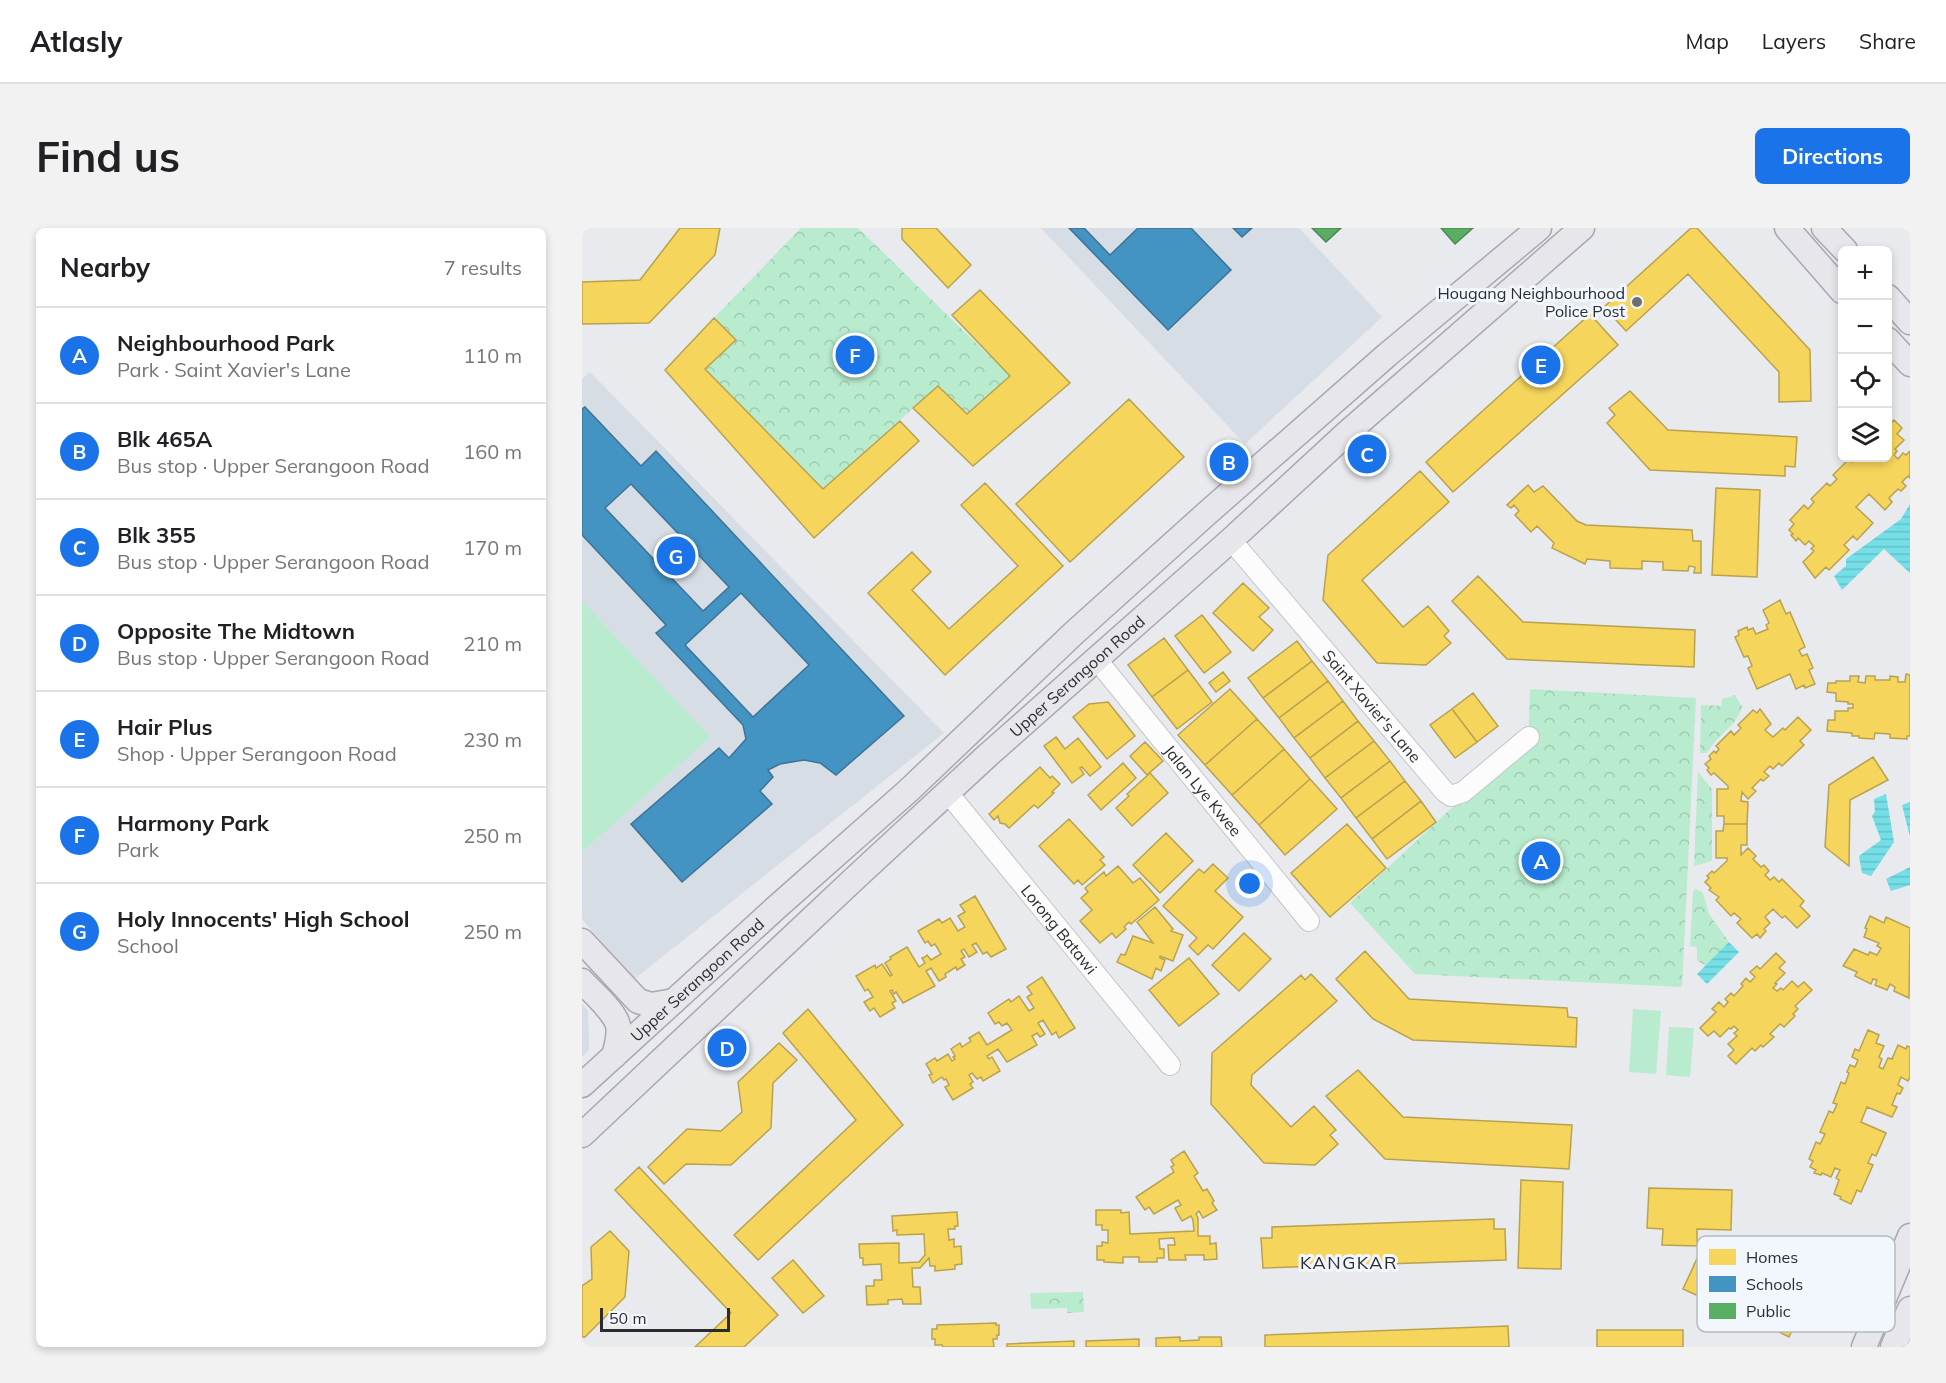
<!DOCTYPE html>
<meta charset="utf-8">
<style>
body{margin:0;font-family:Mulish,sans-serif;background:#f2f2f2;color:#202124}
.controls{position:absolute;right:18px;top:18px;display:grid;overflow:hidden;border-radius:9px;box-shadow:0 3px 9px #0003}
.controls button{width:54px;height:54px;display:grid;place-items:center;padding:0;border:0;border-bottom:2px solid #e0e0e0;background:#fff;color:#202124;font:30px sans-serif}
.scale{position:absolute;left:18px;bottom:15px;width:130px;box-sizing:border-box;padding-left:6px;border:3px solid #2a2c2f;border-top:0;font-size:16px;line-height:21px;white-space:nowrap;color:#2a2c2f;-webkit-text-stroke:4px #f2f7fe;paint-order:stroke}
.you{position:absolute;left:668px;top:656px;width:21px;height:21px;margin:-15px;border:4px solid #fff;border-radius:50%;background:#1a73e8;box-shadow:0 0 0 9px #1a73e833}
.badge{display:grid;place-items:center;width:39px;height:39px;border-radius:50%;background:#1a73e8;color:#fff;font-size:20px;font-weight:700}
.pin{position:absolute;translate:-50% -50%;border:3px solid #fff;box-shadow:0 2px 6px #0006}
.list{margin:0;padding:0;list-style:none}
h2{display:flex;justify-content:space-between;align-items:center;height:78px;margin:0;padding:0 24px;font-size:26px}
h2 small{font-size:20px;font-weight:400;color:#757577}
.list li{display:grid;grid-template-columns:39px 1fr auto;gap:18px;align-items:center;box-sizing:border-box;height:96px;padding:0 24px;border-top:2px solid #e0e0e0}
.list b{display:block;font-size:22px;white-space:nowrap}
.list p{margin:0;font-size:20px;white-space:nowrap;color:#757577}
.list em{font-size:20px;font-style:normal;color:#757577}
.icon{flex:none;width:33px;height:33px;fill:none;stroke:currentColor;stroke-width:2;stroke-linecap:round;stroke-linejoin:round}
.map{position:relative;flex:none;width:1328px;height:1119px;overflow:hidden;border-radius:9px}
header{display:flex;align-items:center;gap:36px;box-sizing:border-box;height:84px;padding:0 30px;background:#fff;border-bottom:2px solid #e0e0e0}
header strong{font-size:28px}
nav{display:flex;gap:33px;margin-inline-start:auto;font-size:21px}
.intro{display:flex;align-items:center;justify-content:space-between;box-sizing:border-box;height:144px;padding:0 36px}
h1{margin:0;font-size:42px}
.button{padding:15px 27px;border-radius:9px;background:#1a73e8;color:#fff;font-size:21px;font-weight:700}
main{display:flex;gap:36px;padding:0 36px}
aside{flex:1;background:#fff;border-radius:9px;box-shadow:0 3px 9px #0003}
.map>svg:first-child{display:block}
.built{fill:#d7dde5}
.park{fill:url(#park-crowns)}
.pitch{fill:#b9ecce}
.water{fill:url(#water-rules)}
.homes{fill:#f6d55c;stroke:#b9a24e;stroke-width:1.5}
.schools{fill:#4393c3;stroke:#3c7497;stroke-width:1.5;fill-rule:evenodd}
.public{fill:#5aae61;stroke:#4c8752;stroke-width:1.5}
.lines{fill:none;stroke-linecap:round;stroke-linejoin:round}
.minor-casing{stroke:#c5c6c9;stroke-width:22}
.major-casing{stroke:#a8a7b2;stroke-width:27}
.minor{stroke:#fcfcfc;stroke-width:20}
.major{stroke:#e7e7eb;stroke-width:24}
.poi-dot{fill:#6c6e72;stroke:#f2f7fe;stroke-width:2}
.labels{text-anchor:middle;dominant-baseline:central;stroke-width:6;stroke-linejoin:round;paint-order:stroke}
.poi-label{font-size:16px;fill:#2a2c2f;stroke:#f2f7fe;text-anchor:end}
.street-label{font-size:16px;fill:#2a2c2f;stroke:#f2f7fe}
.neighbourhood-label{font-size:18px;letter-spacing:1.5px;fill:#2a2c2f;stroke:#f2f7fe}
.key{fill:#f2f7fe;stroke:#b6bac0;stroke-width:1.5}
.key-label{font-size:16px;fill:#2a2c2f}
</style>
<header>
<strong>Atlasly</strong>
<nav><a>Map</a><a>Layers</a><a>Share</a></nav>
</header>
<div class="intro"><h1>Find us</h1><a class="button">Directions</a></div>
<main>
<aside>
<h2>Nearby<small>7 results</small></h2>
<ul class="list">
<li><span class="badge">A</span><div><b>Neighbourhood Park</b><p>Park · Saint Xavier's Lane</p></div><em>110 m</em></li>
<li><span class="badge">B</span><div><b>Blk 465A</b><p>Bus stop · Upper Serangoon Road</p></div><em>160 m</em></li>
<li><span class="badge">C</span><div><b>Blk 355</b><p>Bus stop · Upper Serangoon Road</p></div><em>170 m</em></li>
<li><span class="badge">D</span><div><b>Opposite The Midtown</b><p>Bus stop · Upper Serangoon Road</p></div><em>210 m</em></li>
<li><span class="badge">E</span><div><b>Hair Plus</b><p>Shop · Upper Serangoon Road</p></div><em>230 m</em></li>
<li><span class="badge">F</span><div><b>Harmony Park</b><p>Park</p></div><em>250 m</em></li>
<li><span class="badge">G</span><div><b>Holy Innocents' High School</b><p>School</p></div><em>250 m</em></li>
</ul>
</aside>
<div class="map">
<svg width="1328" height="1119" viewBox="0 0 1328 1119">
<defs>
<pattern id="park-crowns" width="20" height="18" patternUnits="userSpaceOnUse" patternTransform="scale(1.5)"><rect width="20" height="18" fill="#b9ecce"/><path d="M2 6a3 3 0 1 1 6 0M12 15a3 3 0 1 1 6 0" fill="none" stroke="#9fcbb1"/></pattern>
<pattern id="water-rules" width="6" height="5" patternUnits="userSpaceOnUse" patternTransform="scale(1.5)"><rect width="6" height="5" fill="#74dfe7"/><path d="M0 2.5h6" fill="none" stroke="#65c0c6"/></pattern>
</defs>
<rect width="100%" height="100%" fill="#e8eaee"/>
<path class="built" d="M459 0H717L800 89 663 216Z
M8 144 362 505 51 752 0 691V151Z
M0 776 6 783 7 822 0 829Z"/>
<path class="park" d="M219 0H276L428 148 385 186 356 158 241 261 123 141 154 112 132 90Z
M948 461 1114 470 1100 759 833 746 768 675 877 573 881 577 946 518Z
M1153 467 1160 479C1155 498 1135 507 1125 525H1118L1119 477 1139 478 1140 471Z
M1116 544 1130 561V633L1112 638Z
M1114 661 1121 665 1127 686 1147 714 1124 738 1115 732V719L1108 718 1111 663Z
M501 1064 502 1084 485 1085V1080L449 1081 448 1065Z"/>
<path class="pitch" d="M0 373 128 509 0 624Z
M1051 781 1079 783 1074 846 1047 844Z
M1087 799 1112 800 1108 849 1084 847Z"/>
<path class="water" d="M1328 276V345L1302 321 1260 362 1252 348 1264 338V331L1319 291Z
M1304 566 1312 614 1289 648 1280 645 1277 628 1299 612 1290 588 1293 584 1292 571Z
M1328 574V609L1320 577Z
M1328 639V657L1309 663 1304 651Z
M1147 714 1157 724 1125 756 1115 746Z"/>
<path class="homes" d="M98 0H138L133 27 67 95 0 96V54L58 52Z
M320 0H354L389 37 366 60 320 11Z
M1109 0H1115L1228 122 1229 173 1197 174V144L1106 46 1044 103 1022 79Z
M398 62 488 155 391 238 331 180 356 158 385 186 428 148 370 87Z
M1008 86 1036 117 871 264 844 234Z
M132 90 154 112 123 141 241 261 318 193 337 213 232 310 83 142Z
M1048 163 1086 202 1215 209 1213 239 1203 238V248L1068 242 1025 195 1033 187 1027 180Z
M547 171 602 229 488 334 434 276Z
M1312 192 1320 200 1315 206 1322 212 1313 221 1315 223 1312 227 1316 231 1321 225 1324 227 1328 223V250L1326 248 1320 254 1324 258 1319 263 1316 261 1307 270 1310 274 1303 282 1287 266 1274 279 1291 295 1275 312 1271 308 1262 317 1267 322 1247 342 1244 339 1233 350 1221 334 1232 323 1229 321 1232 318 1227 313 1223 317 1216 310 1214 313 1209 307 1211 306 1207 302 1212 296 1208 292 1222 277 1226 281 1232 274 1229 271 1245 255 1248 258 1255 251 1251 247 1267 231 1270 234 1275 230H1306V198Z
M838 243 867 274 780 352 821 399 846 378 867 403 862 408 869 415 844 437 795 435 741 372 746 327Z
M403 255 481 338 363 447 286 365 330 324 349 344 330 362 367 401 436 338 379 277Z
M946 257 952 264 961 258 995 293 1004 297 1110 302 1111 313H1119V345H1112L1113 339 1107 338 1106 343 1081 342V334L1060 333V341L1028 340V333L1005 331 1003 336 970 320 972 315 955 298 949 304 933 287 937 283 932 277 929 280 925 277Z
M1134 260 1178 262 1175 349 1130 347Z
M896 348 941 394 1113 402 1112 439 925 431 870 373Z
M661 355 687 380 677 389 691 402 671 423 631 385Z
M1198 372 1204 386 1208 384 1223 419 1217 422 1220 428 1225 426 1231 440 1227 442 1233 456 1223 460 1222 457 1214 461 1208 446 1175 461 1166 440 1170 438 1166 428 1162 429 1153 409 1157 407 1156 403 1165 399 1166 402 1171 400 1174 406 1186 401 1184 397 1187 395 1181 382Z
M620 387 649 424 622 445 593 408Z
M582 410 606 442 570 469 546 437Z
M715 413 730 433 681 470 666 450Z
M730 433 746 453 697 490 681 470Z
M606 442 630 474 595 501 570 469Z
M641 444 648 453 634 464 627 455Z
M1324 446 1328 447V508H1325V511L1308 510V506L1293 505 1292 511 1277 510V508H1270V505L1245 503 1246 492H1253V483H1266V480H1271V476H1266V474L1254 473V465L1245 464 1246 455H1254V453H1268V448H1277L1276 454 1283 455 1284 448H1293V452H1308V448L1316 449V454H1323Z
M746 453 761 473 712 510 697 490Z
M648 461 675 491 623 537 596 507Z
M891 465 916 498 895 514 870 481Z
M761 473 776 493 728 530 712 510Z
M526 474 553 508 525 531 491 489 507 476Z
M870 481 895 514 873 530 848 497Z
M1178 481 1189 496 1183 502 1191 509 1201 500 1203 502 1216 489 1229 502 1218 513 1222 517 1200 538 1197 535 1191 541 1188 538 1182 544 1187 548 1181 553 1179 551 1170 560 1174 563 1166 571 1160 564 1159 573 1166 574 1165 596H1142V588H1135V561H1146V558L1132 545 1129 547 1125 542 1127 540 1123 536 1129 531 1127 528 1132 523 1134 525 1137 521 1134 518 1149 503 1152 507 1159 500 1156 497 1171 482 1175 485Z
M675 491 702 521 650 567 623 537Z
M776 493 792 513 743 550 728 530Z
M474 509 483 521 496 510 519 539 508 548 500 539 498 540 502 546 490 555 462 518Z
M792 513 808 533 759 570 743 550Z
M563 514 581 533 565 547 548 528Z
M702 521 728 551 677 597 650 567Z
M1291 529 1306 552 1268 572 1267 638 1243 619 1247 557Z
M808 533 823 553 774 590 759 570Z
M541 535 554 550 519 582 506 567Z
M458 539 468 550 470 548 478 556 470 564 472 565 456 580 452 577 427 600 423 596 418 595 416 588 412 592 407 586Z
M568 545 586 565 550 598 534 580 547 568 545 566Z
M728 551 755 581 703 627 677 597Z
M823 553 839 573 790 611 774 590Z
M839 573 854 594 805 631 790 611Z
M487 591 522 629 518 632 523 637 500 657 496 652 492 656 457 618Z
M765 596 804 640 748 689 709 645Z
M1142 596H1165V617H1159V627L1166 620 1174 628 1171 631 1179 639 1182 637 1187 643 1183 647 1188 652 1192 649 1197 654 1200 651 1222 673 1218 678 1228 688 1215 700 1203 688 1200 690 1191 681 1183 689 1188 695 1182 701 1184 703 1178 710 1175 706 1170 710 1155 695 1159 691 1152 685 1149 688 1134 672 1137 669 1127 662 1129 660 1123 654 1127 650 1125 648 1130 643 1132 645 1145 633V630H1134V603H1141Z
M584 605 611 633 578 665 551 637Z
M631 636 646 650 633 663 661 689 631 721 626 717 616 727 607 718 615 710 581 678 617 641 622 645Z
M536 638 551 655 558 650 577 672 549 696 547 694 542 699 544 701 534 710 530 705 518 715 498 693 510 682 499 670 506 664 503 660 522 644 524 648Z
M393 668 424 721 409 729 405 724 401 726 394 715 390 717 395 724 387 729 382 721 379 723 383 729 379 731 383 737 375 742 374 739 363 746 364 749 357 753 349 740 344 743 353 758 321 775 314 764 312 766 310 762 308 763 314 773 310 775 313 780 298 789 292 780 288 783 282 774 291 769 286 761 283 763 274 748 293 737 294 740 300 736 308 748 310 747 303 735 309 731 308 729 325 719 337 739 343 735 340 730 343 729 345 727 349 732 359 726 353 716 349 718 346 713 343 715 336 703 357 691 360 695 368 690 376 703 383 699 376 688 383 684 378 677Z
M573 679 591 701 589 703 601 707 591 733 578 728V730L583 732 579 743 574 740 570 751 535 734 539 726 543 727 551 708 571 715 555 694Z
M1288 688 1302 695 1304 689 1328 700 1327 770 1312 763 1313 759 1308 756 1305 762 1293 757 1295 752 1291 751 1289 756 1273 748 1275 744 1261 738 1272 721 1286 727 1288 724 1295 727 1299 720 1295 718 1297 715 1282 709 1285 701 1283 700Z
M662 705 689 731 657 763 630 737Z
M783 723 827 771 985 780 986 789 995 790 994 819 831 812 791 791 754 751Z
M1194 725 1203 734 1197 740 1203 745 1193 755 1195 756 1191 760 1195 763 1199 760 1201 762 1210 753 1216 759 1222 754 1230 762 1213 778 1216 781 1211 786 1213 788 1202 799 1198 796 1188 806 1192 809 1181 819 1179 817 1173 823 1170 820 1154 836 1146 828 1152 822 1146 816 1155 808 1152 805 1156 802 1152 798 1149 801 1147 800 1138 809 1132 803 1126 808 1118 800 1134 784 1130 781 1137 774 1142 779 1146 774 1143 771 1149 765 1152 768 1161 758 1159 756 1164 750 1168 754 1173 749 1168 744 1175 738 1178 741Z
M607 730 637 766 597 798 567 762Z
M729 746 755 773 670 847 669 857 709 899 732 878 754 902 748 907 756 916 733 937 682 935 629 876 630 825 719 747 723 752Z
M460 749 493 800 477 810 474 804 470 807 461 792 456 795 463 806 458 809 455 805 450 808 455 817 425 834 416 821 405 828 407 831 410 829 418 843 401 853 399 849 395 851 390 845 387 847 391 854 388 856 391 860 371 872 363 859 367 857 364 851 362 852 360 849 351 855 347 847 350 846 344 836 353 830 355 833 366 826 370 833 373 831 371 829 373 828 369 821 378 815 380 819 389 813 387 810 397 804 405 817 430 802 425 795 420 798 417 794 413 796 406 785 427 771 429 774 437 768 447 783 452 780 445 769 450 766 445 759Z
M226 781 321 897 176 1032 152 1007 274 892 201 805Z
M1286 802 1297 807 1294 815 1302 818 1297 829 1300 831 1297 839 1301 841 1306 830 1310 831 1316 817 1324 821 1325 818 1328 819V849L1326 853 1319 849 1316 857 1321 860 1318 866 1315 865 1310 877 1315 879 1310 889 1285 879 1279 894 1304 905 1294 928 1290 926 1286 935 1291 937 1279 964 1275 962 1269 976 1258 971 1259 969 1252 966 1257 952 1254 950 1258 942 1253 940 1249 949 1240 945 1239 947 1232 945 1234 942 1228 939 1231 933 1227 931 1234 914 1238 916 1243 906 1238 904 1247 883 1251 885 1255 876 1251 875 1259 854 1263 856 1267 845 1265 844 1268 837 1273 839 1276 832 1270 829 1273 821 1277 823Z
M197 815 215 832 191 855 189 900 149 937 104 936 82 956 66 939 105 901 139 903 160 884 156 854Z
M776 842 821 889 990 897 987 941 803 931 744 868Z
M602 923 616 945 612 948 621 963 625 961 632 973 630 975 635 982 621 990 617 983 614 986 616 990V1008H628V1016L634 1015 635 1031 622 1032V1027H603L604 1032H587L586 1017H593L592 1010 577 1011 578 1021H582V1030H575V1034H557V1029H541V1035L522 1034V1032H515V1018H520V1014L526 1015V1002H520V997H514V982H539V985L547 984 548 1006 612 1003 611 992 609 988 600 993 593 980 599 977 596 972 572 986 567 979 563 982 554 969 592 944 589 939 592 937 589 932Z
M57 939 196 1087 162 1119H113L149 1085 33 962Z
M939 952 981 954 979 1041 936 1040Z
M1067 960 1150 962 1149 1002 1115 1001V1018L1080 1017 1081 1001 1065 1000Z
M375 984 376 998H373V1001H366L367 1012 372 1011V1019L379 1018 380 1036 373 1037V1041L353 1043V1038H348L347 1030 338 1040H330L331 1059H338L339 1076H321L320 1071 306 1072V1076L285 1077 284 1058H292V1052H300L299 1036 281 1037V1030H278L277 1016 317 1015V1035L337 1034 343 1027 342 1006 315 1007V1002L311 1003 310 988Z
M912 991V1001H923L924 1032 681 1040 679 1010H690V999Z
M28 1003 47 1023 43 1069 3 1109H0V1058L10 1051 9 1019Z
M1119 1022 1149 1036 1153 1026 1182 1039 1177 1049 1224 1070 1207 1109 1189 1100 1195 1086 1188 1083 1184 1093 1161 1083 1165 1074 1155 1070 1151 1078 1126 1067 1130 1059 1120 1054 1114 1067 1101 1061Z
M211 1032 242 1068 221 1085 190 1050Z
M414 1095V1097H417V1107H415V1111H411L412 1119H361L360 1117H353V1111H350V1101H355V1097Z
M926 1098 927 1119H683V1107Z
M1015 1102H1101V1119H1015Z
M598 1109V1113L617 1112V1109H639L640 1119H574V1110Z
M557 1111V1119H504V1113Z
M492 1113V1119H425V1116Z"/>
<path class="schools" d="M487 0H502L528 27 556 0H609L649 42 586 102Z
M651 0H670L660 9Z
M3 179 59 238 74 223 322 488 254 547 238 535 222 532 198 536 186 542 191 549 178 563 190 576 100 654 49 596 137 520 147 530 164 511 161 497 74 405 84 397 0 307V181ZM49 256 147 359 121 383 23 280ZM159 365 227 437 171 489 103 417Z"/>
<path class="public" d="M730 0H759L744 14Z
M859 0H891L873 16Z"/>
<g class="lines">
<defs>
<g id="minor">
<path id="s1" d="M649 312 863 564 869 568 881 564 947 509"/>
<path id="s2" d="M515 432 727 693"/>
<path id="s3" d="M366 565 588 837"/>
</g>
<g id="major">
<path d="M1205 0 1260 63"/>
<path d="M1242 0 1263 22"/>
<path d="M1306 69 1328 94"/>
<path d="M1306 112 1328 136"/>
<path d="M0 713 56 773 69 777 92 773"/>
<path d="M0 753C11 765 28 779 35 794 39 804 35 817 32 828"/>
<path id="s4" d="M0 857 196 678 326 563 492 405 623 287 805 127 957 0"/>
<path id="s5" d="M0 907 271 652 406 527 649 312 765 205 1000 0"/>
<path d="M1282 1119 1328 1008"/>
<path d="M1311 1119 1328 1081"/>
</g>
</defs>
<use href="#minor" class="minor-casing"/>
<use href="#major" class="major-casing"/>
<use href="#minor" class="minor"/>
<use href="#major" class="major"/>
</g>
<circle class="poi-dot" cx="1055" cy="74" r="6"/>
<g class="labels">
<g class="poi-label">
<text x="1043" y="65">Hougang Neighbourhood<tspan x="1043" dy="18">Police Post</tspan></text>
</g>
<g class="street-label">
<text stroke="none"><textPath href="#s5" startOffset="675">Upper Serangoon Road</textPath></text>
<text stroke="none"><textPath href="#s1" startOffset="218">Saint Xavier's Lane</textPath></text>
<text stroke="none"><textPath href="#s2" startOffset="168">Jalan Lye Kwee</textPath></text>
<text stroke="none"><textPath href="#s3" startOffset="176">Lorong Batawi</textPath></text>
<text stroke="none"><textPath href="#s4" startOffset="156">Upper Serangoon Road</textPath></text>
</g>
<g class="neighbourhood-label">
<text x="767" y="1034">KANGKAR</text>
</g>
</g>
<rect x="1115" y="1008" width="198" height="96" rx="9" class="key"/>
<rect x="1127" y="1021" width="27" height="16" fill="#f6d55c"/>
<rect x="1127" y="1048" width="27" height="16" fill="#4393c3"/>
<rect x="1127" y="1075" width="27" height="16" fill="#5aae61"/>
<g class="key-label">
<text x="1164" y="1035">Homes</text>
<text x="1164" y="1062">Schools</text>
<text x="1164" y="1089">Public</text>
</g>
</svg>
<div class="controls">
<button>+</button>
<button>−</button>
<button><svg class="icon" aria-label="locate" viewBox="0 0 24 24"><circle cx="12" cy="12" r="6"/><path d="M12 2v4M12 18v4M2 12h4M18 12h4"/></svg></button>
<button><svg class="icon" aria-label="layers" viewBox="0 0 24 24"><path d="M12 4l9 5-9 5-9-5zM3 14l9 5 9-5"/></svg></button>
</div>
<div class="scale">50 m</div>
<div class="you"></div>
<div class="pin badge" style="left:959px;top:633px">A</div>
<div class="pin badge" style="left:647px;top:234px">B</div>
<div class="pin badge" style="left:785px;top:226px">C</div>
<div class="pin badge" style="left:145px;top:820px">D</div>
<div class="pin badge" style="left:959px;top:137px">E</div>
<div class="pin badge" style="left:273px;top:127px">F</div>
<div class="pin badge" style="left:94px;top:328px">G</div>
</div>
</main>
